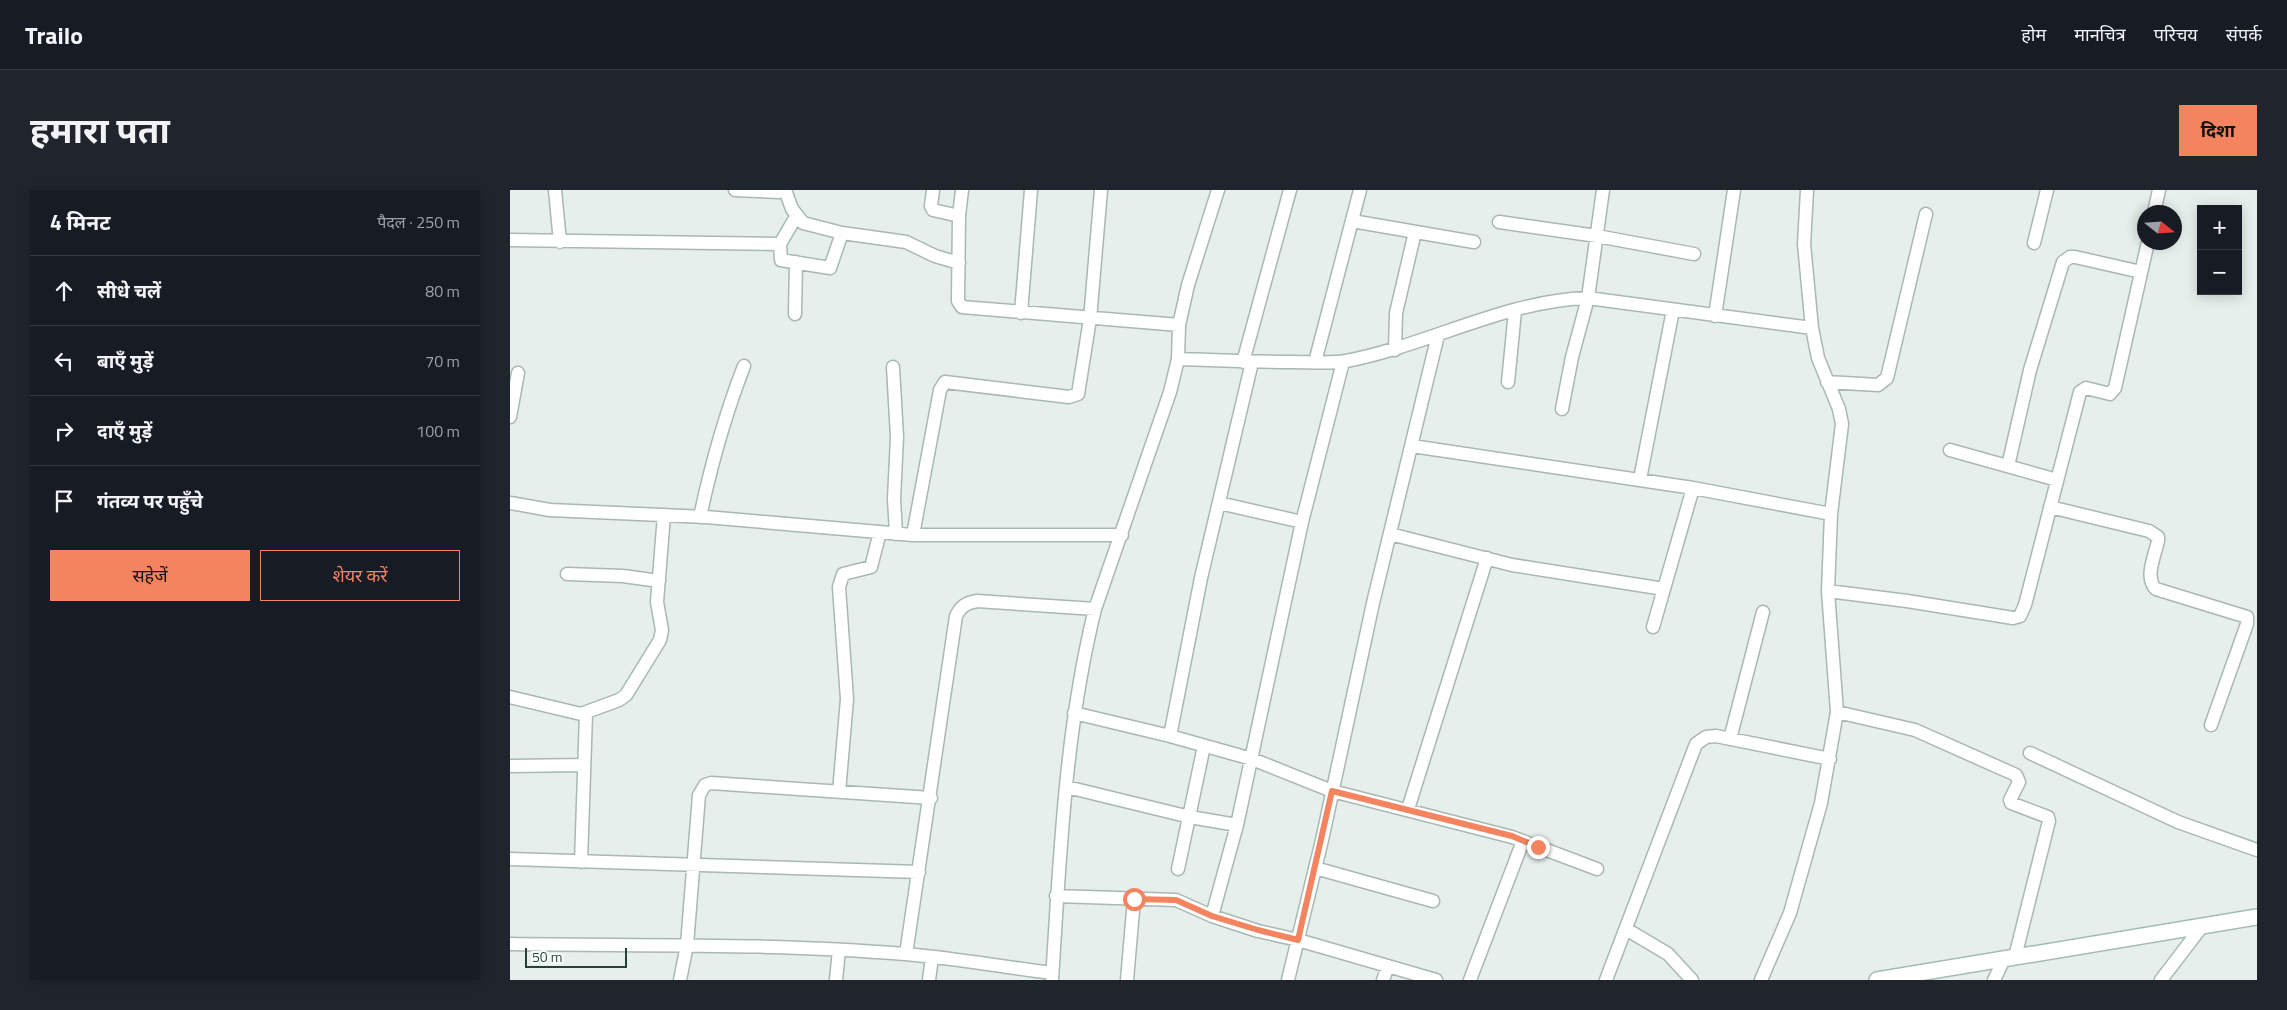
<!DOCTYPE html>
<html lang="hi">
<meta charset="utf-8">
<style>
body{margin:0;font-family:"Titillium Web","Noto Sans Devanagari",sans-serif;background:#20242c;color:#f1f3f6}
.controls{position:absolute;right:15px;top:15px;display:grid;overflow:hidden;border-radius:0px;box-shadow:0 2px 12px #0003}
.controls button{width:45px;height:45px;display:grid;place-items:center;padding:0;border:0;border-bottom:1px solid #363941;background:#171b24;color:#f1f3f6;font:25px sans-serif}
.compass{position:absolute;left:1627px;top:15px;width:45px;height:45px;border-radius:50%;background:#171b24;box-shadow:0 2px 12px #0003;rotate:107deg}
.scale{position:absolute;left:15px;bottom:12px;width:102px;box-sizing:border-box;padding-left:5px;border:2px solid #24423a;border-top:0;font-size:14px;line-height:18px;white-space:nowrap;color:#24423a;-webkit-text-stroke:4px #f7fbf9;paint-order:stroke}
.stop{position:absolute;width:15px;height:15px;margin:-11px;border:4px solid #f4845f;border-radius:50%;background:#fff}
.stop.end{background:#f4845f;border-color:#fff;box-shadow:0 1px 5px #0008}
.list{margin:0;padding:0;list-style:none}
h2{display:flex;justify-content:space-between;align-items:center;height:65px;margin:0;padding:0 20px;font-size:21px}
h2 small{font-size:16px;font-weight:400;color:#9ea1a6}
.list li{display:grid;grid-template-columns:32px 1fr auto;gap:15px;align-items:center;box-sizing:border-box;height:70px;padding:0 20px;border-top:1px solid #363941}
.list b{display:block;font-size:19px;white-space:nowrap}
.list em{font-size:16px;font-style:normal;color:#9ea1a6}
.actions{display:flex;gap:10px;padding:15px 20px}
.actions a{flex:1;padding:11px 0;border:1px solid #f4845f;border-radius:0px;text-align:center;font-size:18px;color:#f4845f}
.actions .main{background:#f4845f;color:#111}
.icon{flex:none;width:28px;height:28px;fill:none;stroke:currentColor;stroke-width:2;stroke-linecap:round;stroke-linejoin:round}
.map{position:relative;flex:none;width:1747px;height:790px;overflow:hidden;border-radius:0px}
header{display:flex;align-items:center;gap:30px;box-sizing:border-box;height:70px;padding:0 25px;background:#171b24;border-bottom:1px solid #363941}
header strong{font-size:24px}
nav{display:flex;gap:28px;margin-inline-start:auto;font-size:18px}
.intro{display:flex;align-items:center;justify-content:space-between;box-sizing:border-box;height:120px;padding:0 30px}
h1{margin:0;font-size:35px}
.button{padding:12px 22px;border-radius:0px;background:#f4845f;color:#111;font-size:18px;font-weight:700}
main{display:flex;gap:30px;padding:0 30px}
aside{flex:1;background:#171b24;border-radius:0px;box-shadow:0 2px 12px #0003}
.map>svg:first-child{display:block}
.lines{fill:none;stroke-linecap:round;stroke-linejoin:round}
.street-casing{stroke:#a8b8b2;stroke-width:15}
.secondary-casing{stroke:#a4bbb3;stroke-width:18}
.street{stroke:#fff;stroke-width:12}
.secondary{stroke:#fff;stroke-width:15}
.route{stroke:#f4845f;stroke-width:6}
</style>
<header>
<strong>Trailo</strong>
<nav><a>होम</a><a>मानचित्र</a><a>परिचय</a><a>संपर्क</a></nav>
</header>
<div class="intro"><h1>हमारा पता</h1><a class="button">दिशा</a></div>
<main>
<aside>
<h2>4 मिनट<small>पैदल · 250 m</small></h2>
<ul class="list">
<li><svg class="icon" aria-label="ahead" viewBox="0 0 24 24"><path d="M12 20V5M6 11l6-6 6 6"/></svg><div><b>सीधे चलें</b></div><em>80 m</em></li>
<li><svg class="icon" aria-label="left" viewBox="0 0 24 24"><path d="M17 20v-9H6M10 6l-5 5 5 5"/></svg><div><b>बाएँ मुड़ें</b></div><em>70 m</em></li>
<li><svg class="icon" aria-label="right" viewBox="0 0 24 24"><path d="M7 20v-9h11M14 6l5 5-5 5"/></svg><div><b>दाएँ मुड़ें</b></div><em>100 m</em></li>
<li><svg class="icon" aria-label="arrive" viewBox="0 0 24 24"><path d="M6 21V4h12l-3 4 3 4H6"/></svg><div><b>गंतव्य पर पहुँचे</b></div></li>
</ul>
<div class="actions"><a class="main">सहेजें</a><a>शेयर करें</a></div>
</aside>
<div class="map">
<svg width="1747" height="790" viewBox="0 0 1747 790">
<rect width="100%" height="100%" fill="#e6efeb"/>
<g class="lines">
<defs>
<path id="street" d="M45 0 50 52
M225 0 269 2 274 0
M275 0 282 19 293 33 332 43 396 52 425 66 449 73
M423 0 421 16 423 20 449 26
M452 0 449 26 448 111 452 117 669 135
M1644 22 1649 0
M842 31 964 52
M989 32 1087 46 1184 64
M0 50 270 54 271 70 320 78 332 43
M1524 53 1537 0
M270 54 287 25
M511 123 521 0
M285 124 286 72
M1205 126 1224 0
M885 160 886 123 905 42
M668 169C706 170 744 172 782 172 799 172 819 174 836 171 916 156 997 110 1078 108L1302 138
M733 172 780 0
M805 172 850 0
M383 177 387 247 384 309 386 344
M998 192 1005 121
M1317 192 1368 195 1377 188 1416 24
M1052 219 1062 167 1078 108 1093 0
M0 227 8 183
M902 256 1183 298 1321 324
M1440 260 1547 290
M1498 276 1520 180 1553 72 1560 67H1565L1631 82
M1130 289 1163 120
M0 313 40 320 196 327 403 345H612
M709 313 792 332
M1540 317 1639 341 1648 347V351C1645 365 1634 388 1646 399L1737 427V434L1701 535
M190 327C201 275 215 225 234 176
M880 344 1002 375 1154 399
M403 345 430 200 435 192 559 207 568 204 580 129 591 0
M57 384 113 386 149 391
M1318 401 1397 411 1503 428 1510 426 1515 415 1570 202 1576 198 1600 204 1605 198 1638 52
M1143 437 1183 298
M0 507 71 524 109 510 116 505 150 450 152 440 147 412 154 325
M1327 522 1405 540 1506 585 1509 592 1500 610 1501 613 1538 627 1539 631 1505 767
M564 523 660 546 742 569 822 601 1002 647 1087 679
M660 546 691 388 742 172
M1220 549 1253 422
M1520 563 1668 632 1747 660
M0 576 74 575
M557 597 680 627 727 635
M329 602 337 509 329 397 333 384 361 377 370 342
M898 619 977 368
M0 669 409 682
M71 672 76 524
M805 678 923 711
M668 679 694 556
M546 706 666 710 702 726 748 741 788 750 926 790
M702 726 727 635 792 332 833 172
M1116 739 1158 764 1182 790
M0 754C132 756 264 753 395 764 444 768 493 777 542 783
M396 764 446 426C451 416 456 413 467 411L585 419
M170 790 177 755 189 605 195 595 201 593 421 608
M326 790 329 760
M419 790 422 767
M542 790C550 666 555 540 585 419L660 202 668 169 669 135 678 95 708 0
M617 790 624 709
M778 790 812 650 863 413 928 145
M873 790 878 776
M960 790 1013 651
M1096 790 1186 554 1196 547 1206 546 1320 569
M1251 790 1280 723 1311 613 1327 522 1318 401 1321 324 1332 234 1329 219 1308 168 1302 138 1294 54 1297 0
M1484 790 1494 769
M1651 790 1693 735"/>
<path id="secondary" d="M1367 790 1747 727"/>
</defs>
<use href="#street" class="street-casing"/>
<use href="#secondary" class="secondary-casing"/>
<use href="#street" class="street"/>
<use href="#secondary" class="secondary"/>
</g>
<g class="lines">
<path class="route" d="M624 709 666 710 702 726 748 740 788 750 822 601 1002 646 1028 657"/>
</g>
</svg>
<div class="controls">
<button>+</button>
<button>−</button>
</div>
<svg class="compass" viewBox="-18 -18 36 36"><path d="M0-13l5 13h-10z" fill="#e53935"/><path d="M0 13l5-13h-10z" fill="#9ea1a6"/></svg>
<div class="scale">50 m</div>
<div class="stop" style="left:624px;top:709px"></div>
<div class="stop end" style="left:1028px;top:657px"></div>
</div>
</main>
